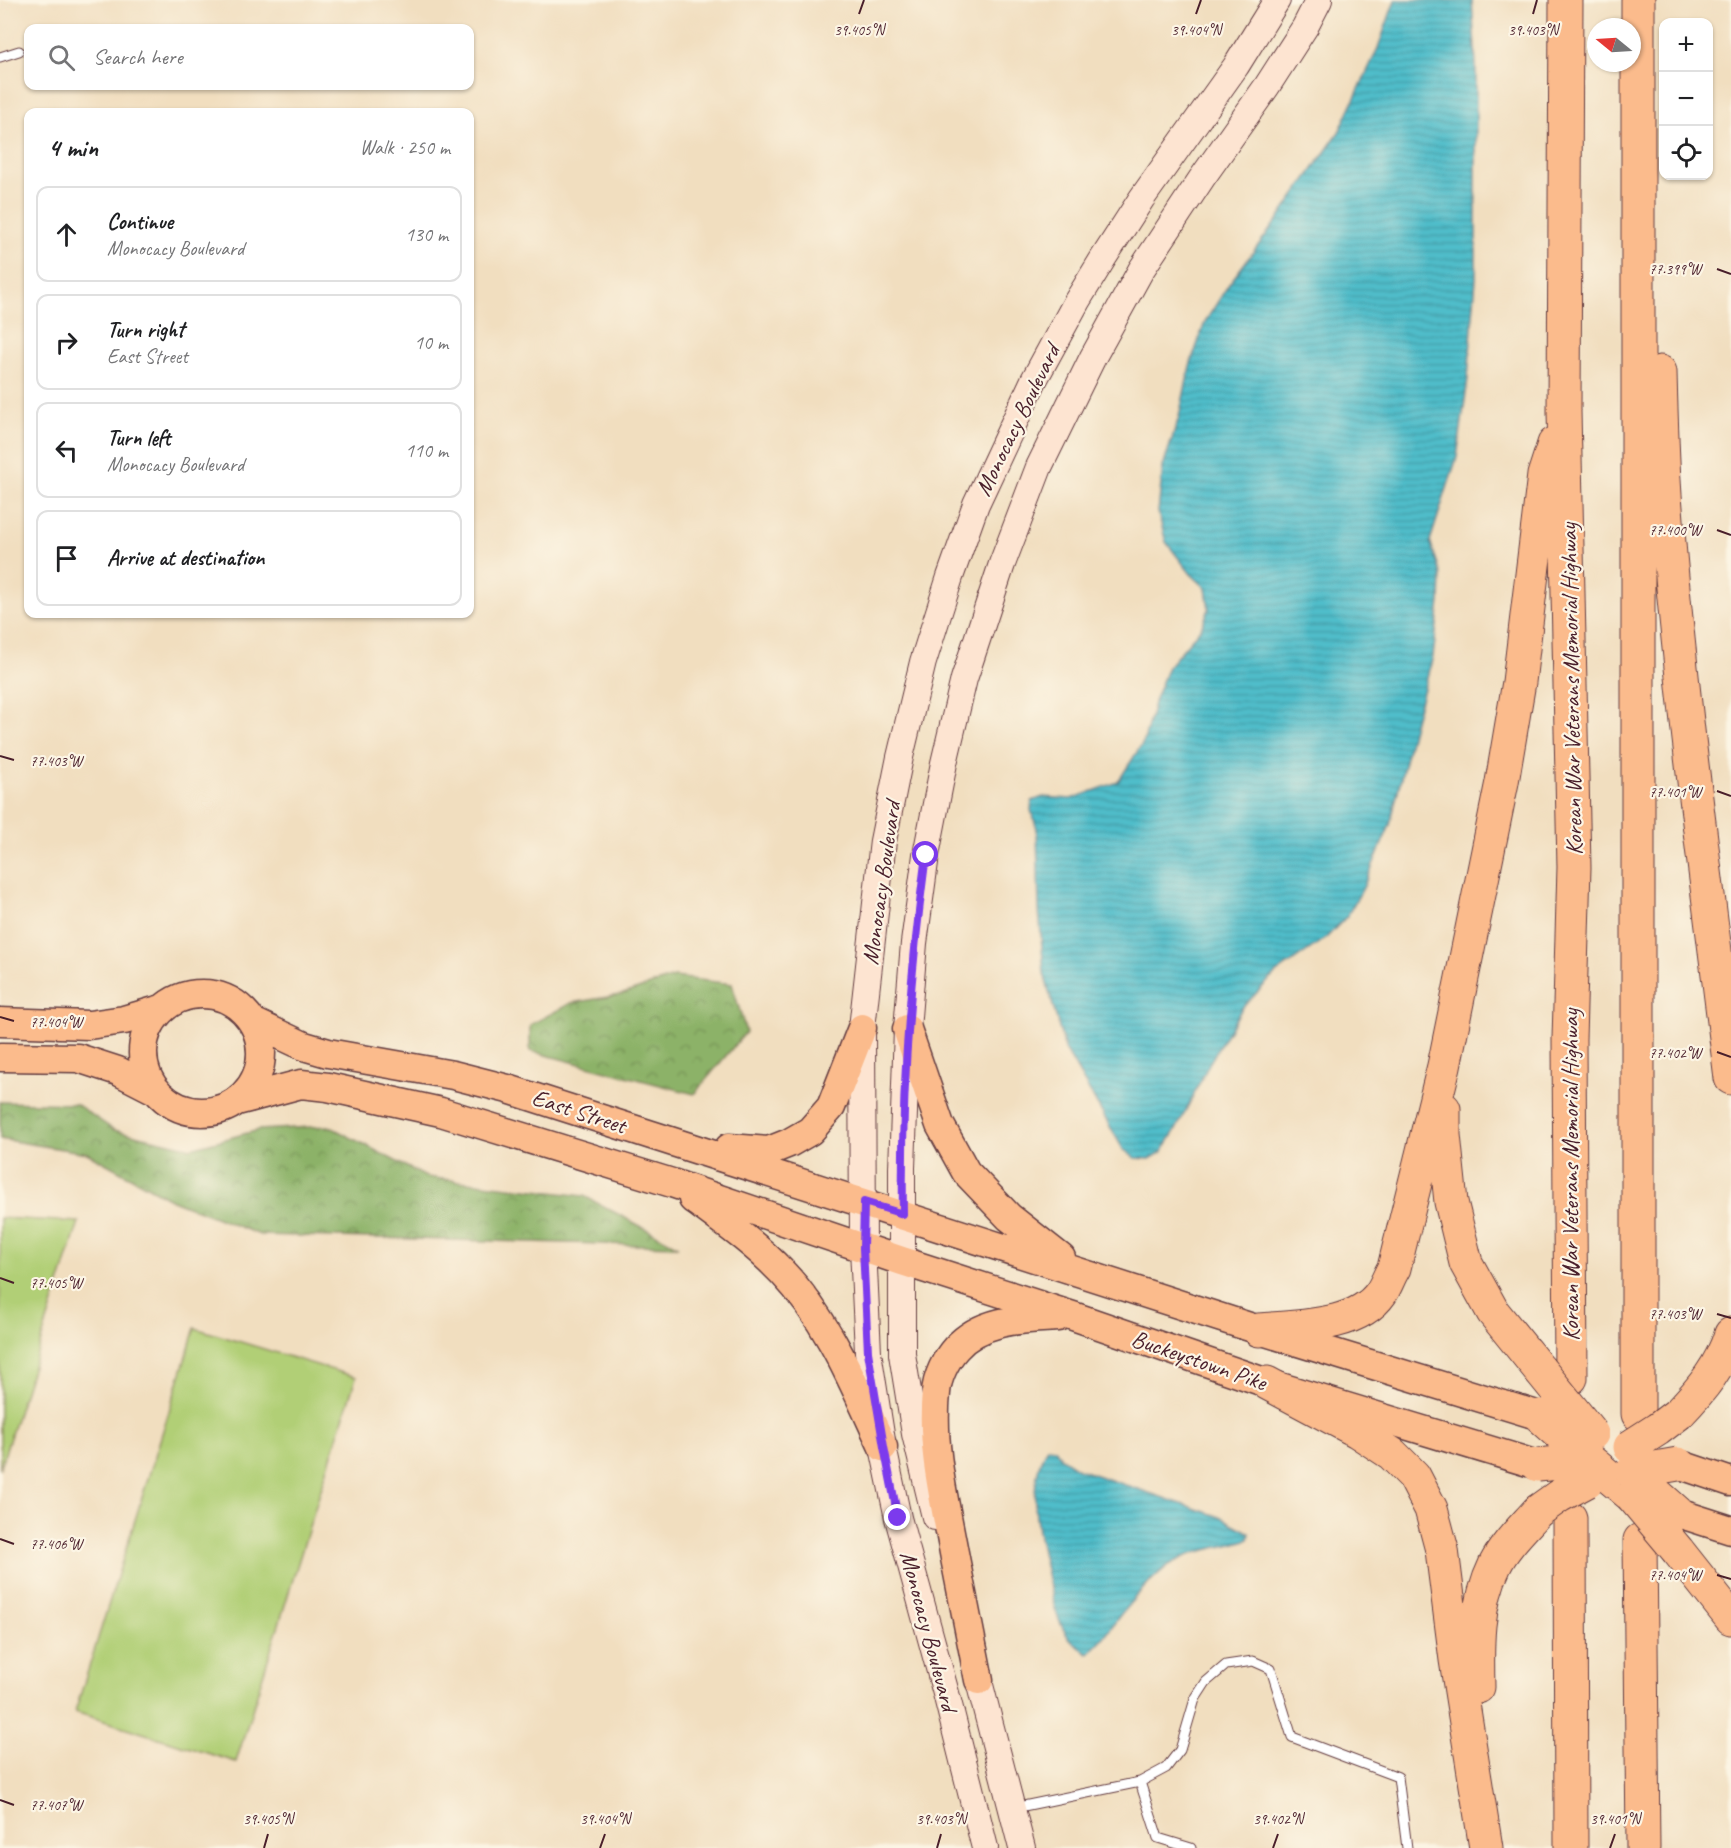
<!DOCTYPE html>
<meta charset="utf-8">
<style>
body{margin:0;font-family:Caveat,sans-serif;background:#f2f2f2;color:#202124}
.controls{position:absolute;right:18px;top:18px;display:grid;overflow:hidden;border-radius:12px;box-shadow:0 2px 4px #0004}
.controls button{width:54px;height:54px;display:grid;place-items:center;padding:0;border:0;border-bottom:2px solid #e0e0e0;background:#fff;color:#202124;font:30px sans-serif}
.compass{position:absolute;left:1587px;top:18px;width:54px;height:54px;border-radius:50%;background:#fff;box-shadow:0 2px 4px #0004;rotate:288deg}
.stop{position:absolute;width:18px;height:18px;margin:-14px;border:4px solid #7c3aed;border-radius:50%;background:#fff}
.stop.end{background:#7c3aed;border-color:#fff;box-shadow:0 2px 6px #0008}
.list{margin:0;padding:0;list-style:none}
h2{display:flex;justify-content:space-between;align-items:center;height:78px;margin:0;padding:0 24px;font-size:26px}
h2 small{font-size:20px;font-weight:400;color:#757577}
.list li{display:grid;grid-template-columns:39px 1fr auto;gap:18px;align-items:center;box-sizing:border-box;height:96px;margin:0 12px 12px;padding:0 12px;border:2px solid #e0e0e0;border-radius:12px}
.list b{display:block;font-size:22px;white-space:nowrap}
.list p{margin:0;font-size:20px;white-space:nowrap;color:#757577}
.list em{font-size:20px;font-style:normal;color:#757577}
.icon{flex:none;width:33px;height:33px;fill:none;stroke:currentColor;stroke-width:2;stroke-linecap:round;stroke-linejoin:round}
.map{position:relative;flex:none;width:1731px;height:1848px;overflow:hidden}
.search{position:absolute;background:#fff;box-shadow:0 2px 4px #0004;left:24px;top:24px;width:450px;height:66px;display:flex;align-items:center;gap:15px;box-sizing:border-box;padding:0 21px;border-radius:12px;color:#757577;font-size:22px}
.panel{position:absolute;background:#fff;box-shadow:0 2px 4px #0004;left:24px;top:108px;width:450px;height:510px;border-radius:12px}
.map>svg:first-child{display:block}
.forest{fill:url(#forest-crowns);stroke:#6b6849;stroke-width:1.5}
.green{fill:#b1cf76;stroke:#7e7750;stroke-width:1.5}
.water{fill:url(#water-rules);stroke:#4d6e7a;stroke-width:1.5}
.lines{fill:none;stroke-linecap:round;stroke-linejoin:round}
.lane-casing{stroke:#633c41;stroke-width:11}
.secondary-casing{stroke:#633c41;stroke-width:28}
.primary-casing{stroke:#633c41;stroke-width:31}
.highway-casing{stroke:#633c41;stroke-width:35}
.lane{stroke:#fff;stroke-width:9}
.secondary{stroke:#fde4d1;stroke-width:26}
.primary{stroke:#fbbb8c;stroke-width:28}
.highway{stroke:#fbbb8c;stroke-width:33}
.highway-bridge-casing{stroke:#633c41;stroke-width:35;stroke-linecap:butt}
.highway-bridge{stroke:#fbbb8c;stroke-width:33}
.route{stroke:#7c3aed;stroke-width:8}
.ticks{fill:none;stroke:#4a1f2b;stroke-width:2}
.labels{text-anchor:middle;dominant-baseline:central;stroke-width:4.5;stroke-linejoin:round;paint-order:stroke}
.street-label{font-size:24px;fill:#4a1f2b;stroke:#fcf5e5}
.ticks-label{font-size:15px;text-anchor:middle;fill:#4a1f2b;stroke:#fcf5e5;stroke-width:4.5;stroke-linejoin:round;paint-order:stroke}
</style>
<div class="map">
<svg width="1731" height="1848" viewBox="0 0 1731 1848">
<defs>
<pattern id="forest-crowns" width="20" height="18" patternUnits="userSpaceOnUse" patternTransform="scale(1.5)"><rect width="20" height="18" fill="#8cb267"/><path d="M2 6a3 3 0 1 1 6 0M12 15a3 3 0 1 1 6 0" fill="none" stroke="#749055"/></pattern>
<pattern id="water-rules" width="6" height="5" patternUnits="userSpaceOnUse" patternTransform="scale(1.5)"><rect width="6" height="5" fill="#50bdca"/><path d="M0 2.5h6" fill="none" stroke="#4499a4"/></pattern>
</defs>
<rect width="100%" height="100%" fill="#fcf5e5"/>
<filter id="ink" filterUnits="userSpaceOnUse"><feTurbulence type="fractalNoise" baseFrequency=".0167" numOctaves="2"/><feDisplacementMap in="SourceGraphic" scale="12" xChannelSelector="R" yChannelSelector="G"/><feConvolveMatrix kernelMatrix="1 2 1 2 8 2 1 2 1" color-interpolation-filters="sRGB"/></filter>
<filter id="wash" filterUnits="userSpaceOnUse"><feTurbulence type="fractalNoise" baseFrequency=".008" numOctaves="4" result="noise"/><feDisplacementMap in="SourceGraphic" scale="24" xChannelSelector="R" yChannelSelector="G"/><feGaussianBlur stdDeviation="1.35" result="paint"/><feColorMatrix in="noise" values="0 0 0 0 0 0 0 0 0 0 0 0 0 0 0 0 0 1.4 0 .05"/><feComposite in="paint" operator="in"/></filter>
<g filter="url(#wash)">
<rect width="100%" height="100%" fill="#f1debf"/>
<path class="forest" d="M674 977 732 984 746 1032 694 1094 530 1051V1025L571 1003 620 995Z
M0 1102 76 1104 114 1130 191 1148 259 1130 329 1126 426 1177 584 1196 678 1246 260 1235 172 1200 87 1153 0 1139Z"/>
<path class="green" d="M0 1218 79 1222 0 1469Z
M195 1328 356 1377 236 1762 75 1712Z"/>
<path class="water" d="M1395 0H1472L1476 65V278L1468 378 1457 457 1430 541 1441 574 1440 602 1433 656 1412 731 1390 825 1363 888 1347 916 1327 937 1275 974 1242 1008 1210 1062 1177 1128 1162 1152 1150 1159 1135 1158 1123 1149 1065 1049 1044 973 1039 909 1037 829 1031 810 1032 801 1043 797 1071 799 1118 782 1144 741 1155 699 1168 667 1201 628 1209 609 1206 588 1191 574 1166 542 1158 512 1163 467 1179 417 1190 366 1205 322 1229 284 1281 215 1339 132 1378 48Z
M1047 1447 1055 1448 1061 1458 1078 1469 1220 1517 1250 1533 1249 1539C1223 1548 1199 1548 1174 1562 1156 1573 1134 1598 1121 1614 1109 1629 1105 1641 1088 1653 1080 1648 1073 1643 1067 1635 1056 1619 1052 1597 1048 1578 1038 1536 1025 1487 1047 1447Z"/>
</g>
<g filter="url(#ink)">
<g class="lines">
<defs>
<path id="lane" d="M0 57 19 51
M1140 1782 1166 1768 1180 1750 1195 1699 1206 1682 1226 1665 1253 1661 1271 1669 1292 1737 1398 1777 1407 1848
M1014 1808 1140 1782 1158 1838 1191 1848"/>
<path id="secondary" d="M935 1517 915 1434 902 1354V1168L907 1029 914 943 926 855 944 763 964 679 1002 564 1039 467 1093 357 1141 270 1202 178 1267 86 1305 27 1319 0
M974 1662 1022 1848
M985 1848 947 1697 898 1518 883 1447 868 1352 863 1248 862 1028 883 841 900 757 923 662 950 577 976 504 1034 380 1077 301 1104 257 1142 198 1236 66 1277 0"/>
<path id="primary" d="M143 1053a59 59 0 1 1 118 0a59 59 0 1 1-118 0Z
M0 1022 89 1025 124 1020 162 1009
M253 1022 304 1046 328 1053 453 1075 508 1089 1259 1330 1540 1416
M907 1029 940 1125 966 1172 1009 1217 1061 1258
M0 1057 78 1058 118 1071 157 1091
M237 1101 301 1084 328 1087 441 1112 672 1183 902 1261 1073 1316 1267 1383 1538 1465
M729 1148 769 1151 789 1143 810 1131 831 1107 862 1028
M693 1199C724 1222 755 1244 782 1272 829 1321 855 1387 883 1447
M1678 1464 1731 1482
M1678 1513 1731 1530
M979 1680C970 1633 960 1585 951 1537 942 1490 931 1441 936 1393 937 1377 946 1359 956 1348 982 1319 1022 1319 1058 1317"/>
<path id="highway" d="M1566 0 1564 411 1574 867 1569 1039 1571 1378
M1660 372C1661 413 1662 454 1665 495 1680 690 1707 884 1731 1078
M1444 1109V1135L1451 1202 1466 1263 1493 1312 1540 1370
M1259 1330C1296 1326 1357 1328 1381 1293 1386 1286 1389 1276 1394 1268L1444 1066 1502 782 1519 682 1544 475 1554 444
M1267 1383 1357 1431 1392 1454 1414 1476 1431 1509 1442 1550 1456 1660 1486 1848
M1679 1413C1702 1389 1721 1366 1731 1334
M1638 1414V0
M1589 1460 1632 1496
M1570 1518 1571 1848
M1640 1540 1643 1848
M1678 1551 1731 1618
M1478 1687C1477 1646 1476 1604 1495 1565 1505 1545 1523 1528 1538 1511"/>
</defs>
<use href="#lane" class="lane-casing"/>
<use href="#secondary" class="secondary-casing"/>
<use href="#primary" class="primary-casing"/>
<use href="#highway" class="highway-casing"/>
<use href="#lane" class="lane"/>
<use href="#secondary" class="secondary"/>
<use href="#primary" class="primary"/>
<use href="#highway" class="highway"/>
<defs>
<path id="highway-bridge" d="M1540 1370 1592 1434
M1540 1416 1589 1460
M1630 1447 1658 1429 1679 1413
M1538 1465 1589 1460
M1632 1472 1678 1513
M1632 1472 1678 1464
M1632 1496 1678 1551
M1538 1511 1559 1496 1587 1481"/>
</defs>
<use href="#highway-bridge" class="highway-bridge-casing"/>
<use href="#highway-bridge" class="highway-bridge"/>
</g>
</g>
<g class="lines" filter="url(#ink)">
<path class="route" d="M898 1518 884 1447 868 1352 863 1248 864 1202 903 1214C901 1094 910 974 926 855"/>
</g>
<path class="ticks" d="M859 14 864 0M1196 14 1201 0M1533 14 1537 0M1717 269 1731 274M1717 530 1731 535M0 756 14 760M1717 791 1731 796M0 1017 14 1021M1717 1052 1731 1057M0 1278 14 1283M1717 1314 1731 1318M0 1539 14 1544M1717 1575 1731 1579M0 1800 14 1805M264 1848 268 1834M600 1848 605 1834M937 1848 941 1834M1273 1848 1278 1834M1610 1848 1615 1834"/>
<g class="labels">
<g class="street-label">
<text transform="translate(1017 420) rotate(-64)">Monocacy Boulevard</text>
<text transform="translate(1571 689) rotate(-91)">Korean War Veterans Memorial Highway</text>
<text transform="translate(881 883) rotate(-82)">Monocacy Boulevard</text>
<text transform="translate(579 1111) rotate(18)">East Street</text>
<text transform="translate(1570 1175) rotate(-90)">Korean War Veterans Memorial Highway</text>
<text transform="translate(1199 1360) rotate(19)">Buckeystown Pike</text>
<text transform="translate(929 1631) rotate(75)">Monocacy Boulevard</text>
</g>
</g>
<g class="ticks-label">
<text x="859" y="35">39.405°N</text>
<text x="1196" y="35">39.404°N</text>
<text x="1533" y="35">39.403°N</text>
<text x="1675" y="274">77.399°W</text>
<text x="1675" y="535">77.400°W</text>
<text x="56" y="766">77.403°W</text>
<text x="1675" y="797">77.401°W</text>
<text x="56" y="1027">77.404°W</text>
<text x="1675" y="1058">77.402°W</text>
<text x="56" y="1288">77.405°W</text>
<text x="1675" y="1319">77.403°W</text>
<text x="56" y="1549">77.406°W</text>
<text x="1675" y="1580">77.404°W</text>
<text x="56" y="1810">77.407°W</text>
<text x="268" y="1824">39.405°N</text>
<text x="605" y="1824">39.404°N</text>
<text x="941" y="1824">39.403°N</text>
<text x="1278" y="1824">39.402°N</text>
<text x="1615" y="1824">39.401°N</text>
</g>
</svg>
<div class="controls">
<button>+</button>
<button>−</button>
<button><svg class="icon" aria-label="locate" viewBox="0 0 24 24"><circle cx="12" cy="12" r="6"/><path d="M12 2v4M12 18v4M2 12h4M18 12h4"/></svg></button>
</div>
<svg class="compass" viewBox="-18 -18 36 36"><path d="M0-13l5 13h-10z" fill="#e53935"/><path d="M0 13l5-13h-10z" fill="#757577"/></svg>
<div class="stop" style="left:926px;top:855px"></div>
<div class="stop end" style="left:898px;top:1518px"></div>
<div class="search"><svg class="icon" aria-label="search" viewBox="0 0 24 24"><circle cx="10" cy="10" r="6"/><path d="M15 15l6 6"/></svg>Search here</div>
<section class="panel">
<h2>4 min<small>Walk · 250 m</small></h2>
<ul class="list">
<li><svg class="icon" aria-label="ahead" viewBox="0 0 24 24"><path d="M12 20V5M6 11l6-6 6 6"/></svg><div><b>Continue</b><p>Monocacy Boulevard</p></div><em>130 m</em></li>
<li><svg class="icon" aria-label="right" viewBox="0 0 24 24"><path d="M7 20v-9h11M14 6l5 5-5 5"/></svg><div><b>Turn right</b><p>East Street</p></div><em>10 m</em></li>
<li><svg class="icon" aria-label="left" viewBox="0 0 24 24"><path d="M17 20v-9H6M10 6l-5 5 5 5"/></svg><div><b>Turn left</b><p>Monocacy Boulevard</p></div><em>110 m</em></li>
<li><svg class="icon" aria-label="arrive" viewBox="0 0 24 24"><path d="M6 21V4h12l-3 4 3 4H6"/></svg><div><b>Arrive at destination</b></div></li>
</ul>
</section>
</div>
